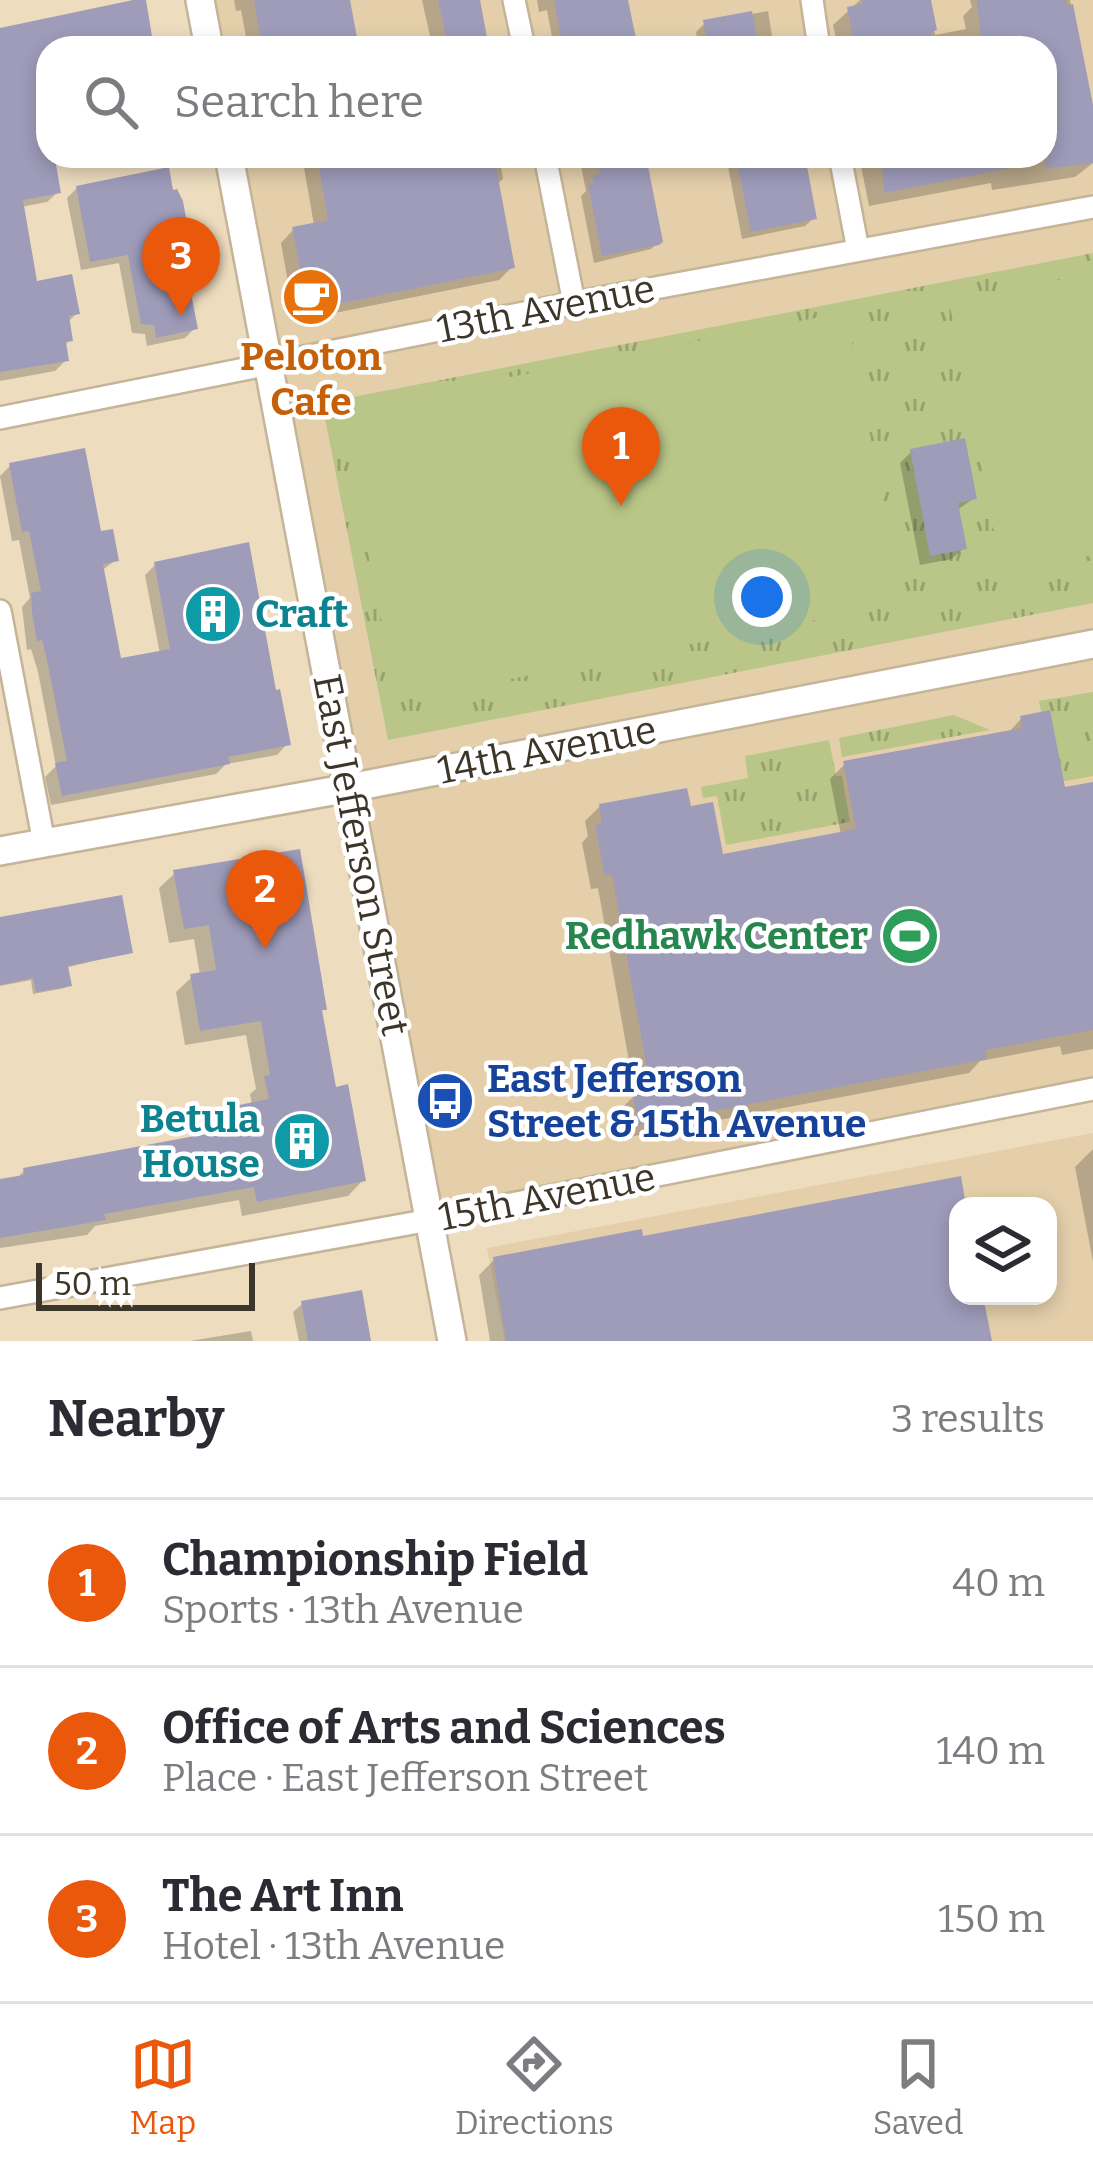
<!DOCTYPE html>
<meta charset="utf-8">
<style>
body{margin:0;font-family:Bitter,serif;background:#f2f2f3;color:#2b2b33}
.controls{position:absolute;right:36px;bottom:36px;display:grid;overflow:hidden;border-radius:24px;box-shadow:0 6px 18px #0003}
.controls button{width:108px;height:108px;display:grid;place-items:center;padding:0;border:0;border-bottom:3px solid #e1e1e2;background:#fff;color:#2b2b33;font:60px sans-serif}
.scale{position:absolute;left:36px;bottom:30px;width:219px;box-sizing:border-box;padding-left:12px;border:6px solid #3c3529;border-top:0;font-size:33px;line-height:42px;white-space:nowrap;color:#3c3529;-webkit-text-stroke:9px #fff;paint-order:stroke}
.you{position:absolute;left:762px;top:597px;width:42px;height:42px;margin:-30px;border:9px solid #fff;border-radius:50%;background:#1a73e8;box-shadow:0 0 0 18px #1a73e833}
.badge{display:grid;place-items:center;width:78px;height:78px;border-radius:50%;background:#ea580c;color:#fff;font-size:39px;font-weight:700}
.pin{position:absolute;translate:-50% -99px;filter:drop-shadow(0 3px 6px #0008)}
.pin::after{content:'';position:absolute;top:63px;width:42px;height:36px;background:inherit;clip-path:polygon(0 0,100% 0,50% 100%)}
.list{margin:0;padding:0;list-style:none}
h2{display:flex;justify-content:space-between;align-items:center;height:156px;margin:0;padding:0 48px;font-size:51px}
h2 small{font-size:39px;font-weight:400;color:#7c7c81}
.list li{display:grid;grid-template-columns:78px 1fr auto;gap:36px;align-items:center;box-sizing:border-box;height:168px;padding:0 48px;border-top:3px solid #e1e1e2}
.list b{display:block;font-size:45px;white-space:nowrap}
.list p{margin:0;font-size:39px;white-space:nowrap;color:#7c7c81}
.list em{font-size:39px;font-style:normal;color:#7c7c81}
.icon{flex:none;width:66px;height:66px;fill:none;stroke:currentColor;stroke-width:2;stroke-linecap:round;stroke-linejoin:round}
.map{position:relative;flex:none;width:1093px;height:1341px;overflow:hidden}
.search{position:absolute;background:#fff;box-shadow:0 6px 18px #0003;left:36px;right:36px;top:36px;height:132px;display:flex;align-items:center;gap:30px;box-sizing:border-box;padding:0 42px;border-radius:36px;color:#7c7c81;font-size:45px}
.sheet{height:660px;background:#fff}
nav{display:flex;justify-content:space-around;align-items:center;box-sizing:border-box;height:168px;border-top:3px solid #e1e1e2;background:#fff;font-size:33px;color:#7c7c81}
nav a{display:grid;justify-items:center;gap:6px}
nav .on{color:#ea580c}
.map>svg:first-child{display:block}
.built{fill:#e4cfaa;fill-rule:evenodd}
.grass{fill:url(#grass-tufts)}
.garden{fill:#b9c687}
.shadow{fill:#0003}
.building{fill:#9f9cba}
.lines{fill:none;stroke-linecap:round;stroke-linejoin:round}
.minor-casing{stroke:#c5b497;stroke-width:26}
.tertiary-casing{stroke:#c5b497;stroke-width:32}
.minor{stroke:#fff;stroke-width:21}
.tertiary{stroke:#fff;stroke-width:27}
.labels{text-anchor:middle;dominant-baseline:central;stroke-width:9;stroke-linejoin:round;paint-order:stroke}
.street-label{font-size:39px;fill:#3c3529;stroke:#fff}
.food-label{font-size:39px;font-weight:bold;fill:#c56008;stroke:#fff}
.culture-label{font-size:39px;font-weight:bold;fill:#0d838f;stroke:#fff;text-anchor:start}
.leisure-label{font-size:39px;font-weight:bold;fill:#27864d;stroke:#fff;text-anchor:end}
.transit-label{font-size:39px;font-weight:bold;fill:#164399;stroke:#fff;text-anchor:start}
</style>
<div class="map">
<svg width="1093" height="1341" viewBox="0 0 1093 1341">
<defs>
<pattern id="grass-tufts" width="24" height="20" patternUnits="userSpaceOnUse" patternTransform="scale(3)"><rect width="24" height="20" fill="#b9c687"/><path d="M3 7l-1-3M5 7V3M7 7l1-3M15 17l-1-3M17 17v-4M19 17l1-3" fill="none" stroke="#98a26e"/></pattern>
</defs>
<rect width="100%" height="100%" fill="#eddcbe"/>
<path class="built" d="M200 0H1093V1089L430 1220 229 156H1045V48H209Z
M1093 1133V1341H505L487 1248ZM958 1206H1048V1296H958Z"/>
<path class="grass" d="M1093 253V603L388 740 322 403Z
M1093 692V776L1055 783 1039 701Z
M954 715 990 730 842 757 839 738Z
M829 740 836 776H842L850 822 726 845 717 796 703 798 701 787 748 778 745 756Z"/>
<path class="garden" d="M1093 273V555L1002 573 949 301Z
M846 312 903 603 397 701 340 410Z"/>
<path class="shadow" d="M234 0H347L356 48H248L241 10 236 11Z
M422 0H477L486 48H415L430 36Z
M537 0H625L635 48H554L547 10 539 12Z
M860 0 929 1 935 35 966 29 963 16 972 7 970 0H1070L1093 118V163L1075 177 992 190 991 183 869 206 859 156H1045V48H838L833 25Z
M768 11 774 48H687L698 43 696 32 705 23Z
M0 31 152 48H48V118L23 123 58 192 47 202 21 207 35 284 77 313 67 323 70 340 63 347 66 360 55 371 0 381Z
M302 156H499L503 179 496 185 512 267 499 280 295 321 281 243 294 229 314 225Z
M579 156H645L660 241 651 249 594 263 581 196 586 191Z
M726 156H802L814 218 805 226 742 239Z
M77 188 188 245 180 253 195 328 185 338 147 346 145 334 132 333 119 263 81 270 67 198Z
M911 452 974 498 956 511 964 548 952 559 920 565 900 463Z
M10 466 99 535 116 560 101 571 119 661 160 654 145 575 156 564 273 694 287 744 277 755 226 764 216 774 51 805 45 777 56 766 38 672 31 649 27 650 22 607 30 598 19 540 12 541 0 476Z
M1021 719 1062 791 1093 785V1049L1062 1055 1060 1046 980 1061 969 1073 624 1138 619 1111 635 1095 598 888 591 889 582 843 588 836 585 821 600 806 688 810 721 857 841 835 830 779 845 764 1007 734Z
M175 873 324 1009 319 1013 334 1090 363 1180 348 1196 242 1216 239 1200 95 1226 87 1235 0 1248V1182L16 1179 24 1171 227 1133 225 1123 240 1108 252 1106 250 1094 256 1089 246 1035 185 1045 176 992 192 977 200 975 194 939 169 943 159 888Z
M0 920 129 952 65 968 68 985 65 988 33 994 31 980 0 986Z
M1093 1149V1262L1075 1167Z
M958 1180 963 1206H958V1296H980L989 1341H490L479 1275 494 1260 641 1240Z
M302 1304 369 1341H299L293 1312Z
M251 1331 253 1341H190Z"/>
<path class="building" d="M133 0H146L154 48H48V160L55 159 61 193 23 200 37 281 72 274 80 314 69 316 73 341 66 342 69 361 0 372V28Z
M254 0H350L359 48H262Z
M438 0H480L489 48H448Z
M554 0H628L638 48H563Z
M862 0H931L937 30 931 32 934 48H855L847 7 862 4Z
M977 0H1066L1067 6 1073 4 1093 105V163L1045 169V48H982Z
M752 11 759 48H708L703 20Z
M317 156H419L421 166 468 156H494L515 268 308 310 292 227 328 220Z
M597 156H646L663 242 659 245 602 256 588 184 594 183 592 175 600 174Z
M736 156H805L817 219 751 232Z
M882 156H1013L1015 167 884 193Z
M169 167 173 190 177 189 183 201 191 246 182 248 198 329 156 338 154 325 141 324 128 255 90 262 76 186Z
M965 438 977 499 958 503 967 549 930 556 910 449Z
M85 448 101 531 113 529 119 561 103 564 121 658 170 649 154 562 249 542 276 690 280 689 291 745 228 757 230 764 62 796 55 763 67 761 47 660 42 640 37 641 32 612 31 593 41 591 29 531 22 532 9 463Z
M1050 710 1065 787 1093 782V1030L985 1050 987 1059 638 1125 633 1094 651 1091 612 875 605 876 595 825 602 824 599 804 687 788 691 806 713 802 723 854 856 829 843 761 1022 728 1020 716Z
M300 849 327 1010H322L336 1087 348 1084 366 1181 257 1202 254 1187 104 1214 106 1220 0 1238V1179L24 1175 23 1168 243 1127 239 1105 269 1099 264 1076 270 1075 261 1021 200 1031 190 974 216 970 209 925 184 929 173 870Z
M122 895 133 953 68 966 72 986 36 992 33 978 0 985V917Z
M961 1176 966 1206H958V1296H983L992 1341H506L493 1257 642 1229 643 1236Z
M362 1290 371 1341H308L301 1301Z"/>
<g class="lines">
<defs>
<path id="minor" d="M514 0 524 48
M812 0 819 48
M545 156 574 303
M840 156 858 250
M0 418 574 303 1093 207
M0 611 44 843
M0 1298 430 1220 1093 1089"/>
<path id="tertiary" d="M200 0 209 48
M229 156 452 1341
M0 851 349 788 1093 644"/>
</defs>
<use href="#minor" class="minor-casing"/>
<use href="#tertiary" class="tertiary-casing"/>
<use href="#minor" class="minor"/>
<use href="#tertiary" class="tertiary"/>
</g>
<defs>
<symbol id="cafe-disc" viewBox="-11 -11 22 22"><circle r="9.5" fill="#e8710a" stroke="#fff"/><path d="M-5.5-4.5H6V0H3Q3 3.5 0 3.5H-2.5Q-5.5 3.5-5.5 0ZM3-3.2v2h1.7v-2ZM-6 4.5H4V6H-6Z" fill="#fff"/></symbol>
<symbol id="building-disc" viewBox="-11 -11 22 22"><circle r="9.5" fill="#0f9aa8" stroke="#fff"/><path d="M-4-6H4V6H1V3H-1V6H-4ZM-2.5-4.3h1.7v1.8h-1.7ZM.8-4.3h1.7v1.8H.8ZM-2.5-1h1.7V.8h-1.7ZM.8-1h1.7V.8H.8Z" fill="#fff"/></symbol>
<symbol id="stadium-disc" viewBox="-11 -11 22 22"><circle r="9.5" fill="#2e9e5b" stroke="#fff"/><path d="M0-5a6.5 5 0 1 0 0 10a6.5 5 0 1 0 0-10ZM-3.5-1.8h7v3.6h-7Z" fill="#fff"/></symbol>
<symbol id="bus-disc" viewBox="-11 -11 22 22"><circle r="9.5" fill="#1a4fb4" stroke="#fff"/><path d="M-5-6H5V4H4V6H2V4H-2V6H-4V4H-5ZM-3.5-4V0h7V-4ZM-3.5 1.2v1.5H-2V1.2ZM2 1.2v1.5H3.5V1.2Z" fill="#fff"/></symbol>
</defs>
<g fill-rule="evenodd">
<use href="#cafe-disc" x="278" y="264" width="66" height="66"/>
<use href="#building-disc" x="180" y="581" width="66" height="66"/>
<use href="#stadium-disc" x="877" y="903" width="66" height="66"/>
<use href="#bus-disc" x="412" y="1068" width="66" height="66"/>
<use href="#building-disc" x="269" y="1108" width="66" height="66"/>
</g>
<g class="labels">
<g class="street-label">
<text transform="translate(546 309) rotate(-11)">13th Avenue</text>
<text transform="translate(547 750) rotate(-11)">14th Avenue</text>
<text transform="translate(361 855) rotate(79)">East Jefferson Street</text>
<text transform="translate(547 1197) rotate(-11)">15th Avenue</text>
</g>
<g class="food-label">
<text x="311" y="357">Peloton<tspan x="311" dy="45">Cafe</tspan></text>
</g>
<g class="culture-label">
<text x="255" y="614">Craft</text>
<text x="260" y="1119" text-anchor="end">Betula<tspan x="260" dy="45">House</tspan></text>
</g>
<g class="leisure-label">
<text x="868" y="936">Redhawk Center</text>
</g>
<g class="transit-label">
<text x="487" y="1079">East Jefferson<tspan x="487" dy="45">Street &amp; 15th Avenue</tspan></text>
</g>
</g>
</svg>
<div class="controls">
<button><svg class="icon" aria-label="layers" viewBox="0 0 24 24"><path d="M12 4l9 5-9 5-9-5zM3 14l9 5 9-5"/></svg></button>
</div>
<div class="scale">50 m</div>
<div class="you"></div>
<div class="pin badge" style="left:621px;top:506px">1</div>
<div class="pin badge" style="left:265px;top:949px">2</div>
<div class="pin badge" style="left:181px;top:316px">3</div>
<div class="search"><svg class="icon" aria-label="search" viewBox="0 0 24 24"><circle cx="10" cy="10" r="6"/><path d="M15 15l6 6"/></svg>Search here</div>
</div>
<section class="sheet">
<h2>Nearby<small>3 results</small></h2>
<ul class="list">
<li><span class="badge">1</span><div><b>Championship Field</b><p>Sports · 13th Avenue</p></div><em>40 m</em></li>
<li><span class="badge">2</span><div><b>Office of Arts and Sciences</b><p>Place · East Jefferson Street</p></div><em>140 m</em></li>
<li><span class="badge">3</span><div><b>The Art Inn</b><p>Hotel · 13th Avenue</p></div><em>150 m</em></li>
</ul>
</section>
<nav>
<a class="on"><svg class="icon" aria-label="map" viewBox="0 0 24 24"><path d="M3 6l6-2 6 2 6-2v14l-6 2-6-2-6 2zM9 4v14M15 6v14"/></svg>Map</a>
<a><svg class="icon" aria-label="directions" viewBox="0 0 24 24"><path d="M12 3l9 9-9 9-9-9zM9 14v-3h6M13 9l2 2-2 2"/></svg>Directions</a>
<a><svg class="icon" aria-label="saved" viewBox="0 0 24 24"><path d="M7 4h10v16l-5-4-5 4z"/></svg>Saved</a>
</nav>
